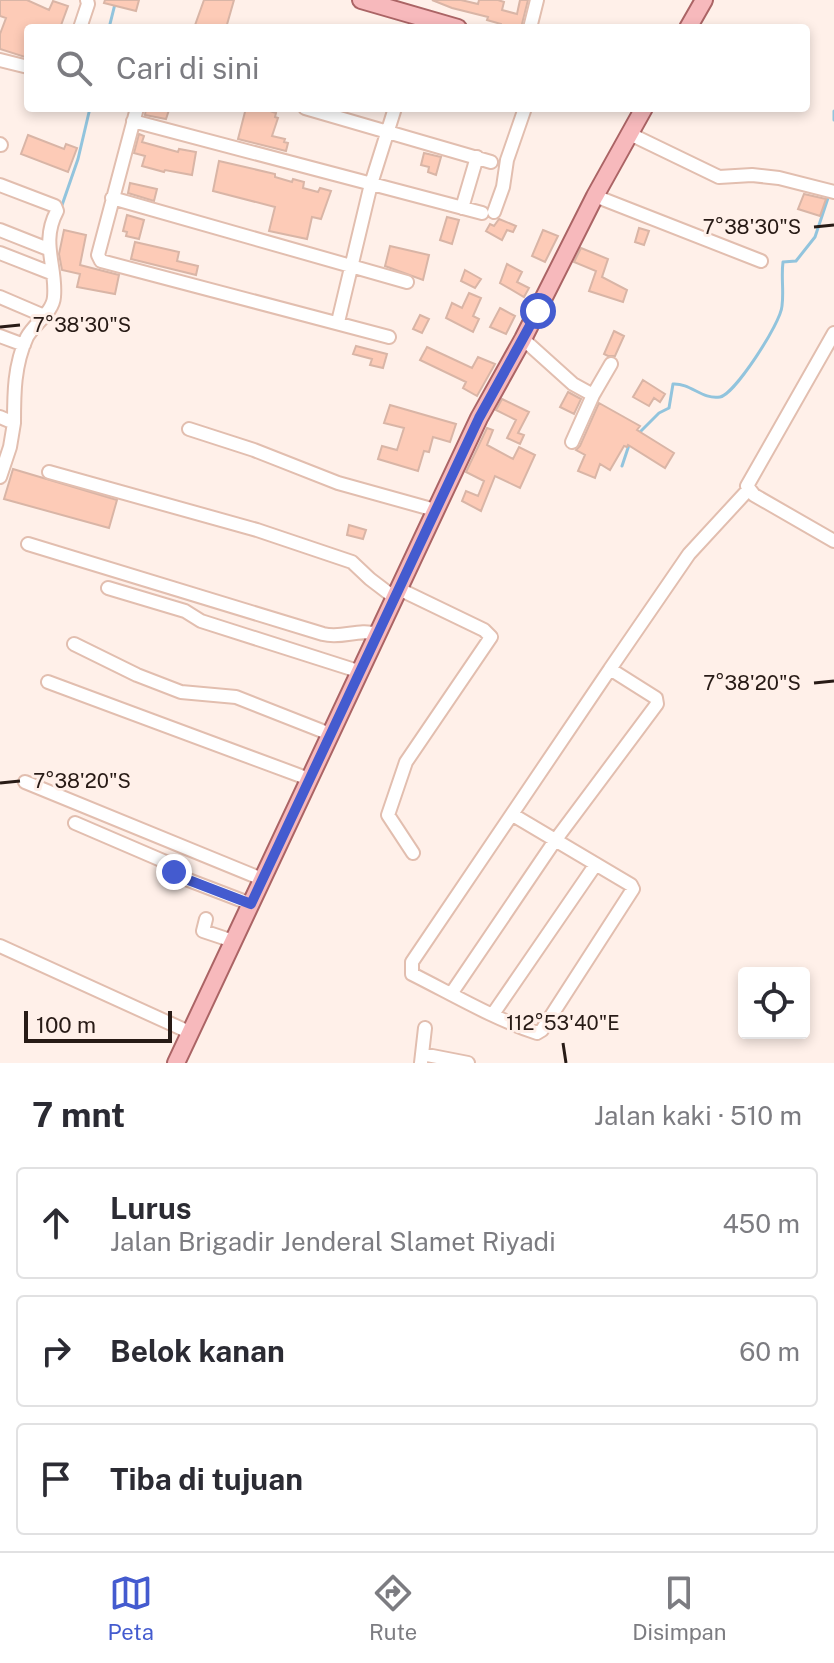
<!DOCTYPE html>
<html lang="id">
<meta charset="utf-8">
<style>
body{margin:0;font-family:"Public Sans",sans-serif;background:#f7f7f7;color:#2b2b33}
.controls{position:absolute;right:24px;bottom:24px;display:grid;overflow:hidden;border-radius:8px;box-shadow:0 4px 12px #0003}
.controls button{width:72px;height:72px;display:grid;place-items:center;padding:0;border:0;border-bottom:2px solid #e1e1e2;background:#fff;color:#2b2b33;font:40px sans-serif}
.scale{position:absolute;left:24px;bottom:20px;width:148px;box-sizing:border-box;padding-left:8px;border:4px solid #281b16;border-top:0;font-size:22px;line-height:28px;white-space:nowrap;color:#281b16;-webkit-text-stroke:6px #fff0e9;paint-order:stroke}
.stop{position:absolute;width:24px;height:24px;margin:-18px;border:6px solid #445bcf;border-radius:50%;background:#fff}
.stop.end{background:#445bcf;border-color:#fff;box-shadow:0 2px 8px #0008}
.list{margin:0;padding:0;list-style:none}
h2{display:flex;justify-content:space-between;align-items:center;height:104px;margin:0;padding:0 32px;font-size:34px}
h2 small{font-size:26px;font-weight:400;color:#7c7c81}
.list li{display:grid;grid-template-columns:52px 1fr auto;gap:24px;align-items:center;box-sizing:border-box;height:112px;margin:0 16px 16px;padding:0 16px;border:2px solid #e1e1e2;border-radius:8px}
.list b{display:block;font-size:30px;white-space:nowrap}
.list p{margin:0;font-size:26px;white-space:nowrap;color:#7c7c81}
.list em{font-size:26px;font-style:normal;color:#7c7c81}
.icon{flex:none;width:44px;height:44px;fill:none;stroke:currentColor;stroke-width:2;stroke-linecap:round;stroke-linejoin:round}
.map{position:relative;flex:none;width:834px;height:1063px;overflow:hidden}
.search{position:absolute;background:#fff;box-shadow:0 4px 12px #0003;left:24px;right:24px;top:24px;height:88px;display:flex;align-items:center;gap:20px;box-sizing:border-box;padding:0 28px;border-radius:8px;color:#7c7c81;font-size:30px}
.sheet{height:488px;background:#fff}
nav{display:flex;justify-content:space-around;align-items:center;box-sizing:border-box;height:112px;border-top:2px solid #e1e1e2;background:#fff;font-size:22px;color:#7c7c81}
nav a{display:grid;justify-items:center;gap:4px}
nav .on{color:#445bcf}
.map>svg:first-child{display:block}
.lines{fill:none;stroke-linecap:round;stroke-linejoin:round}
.stream{stroke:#92c4dd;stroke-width:3}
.building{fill:#fdcbb7;stroke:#d9b5a6;stroke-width:2}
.minor-casing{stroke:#e2beaf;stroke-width:16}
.major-casing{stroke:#ab6465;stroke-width:20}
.minor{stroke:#fff;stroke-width:12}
.major{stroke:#f7b9bc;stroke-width:16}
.route{stroke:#445bcf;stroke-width:10}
.ticks{fill:none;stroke:#281b16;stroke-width:3}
.ticks-label{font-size:20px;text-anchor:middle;fill:#281b16;stroke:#fff0e9;stroke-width:6;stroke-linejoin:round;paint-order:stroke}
</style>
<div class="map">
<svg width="834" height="1063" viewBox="0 0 834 1063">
<rect width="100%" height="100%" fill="#fff0e9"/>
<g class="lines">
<path class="stream" d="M109 28 116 0
M834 111V120
M61 208 78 159 90 108
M639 433 659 413 669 408 673 384C691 383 702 400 720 397 734 395 781 323 782 306 784 291 781 277 783 262L796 261 815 237 829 195
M622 466 629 445"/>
</g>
<path class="building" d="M0 0H27L49 10 53 1 68 6 60 28H28V58L0 49V34L6 18 0 16Z
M105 0H139L136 11 104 3Z
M204 0H234L226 28H194Z
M432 0H461L478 4 479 0H498L504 2 502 10 517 14 520 0H528L521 28 501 26V24L487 20 488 17 452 8Z
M146 108 169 110 166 119 145 115Z
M246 108H261L276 113 275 117 278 118 272 136 285 139 284 142 288 143 286 151 238 139Z
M139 134 144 136 142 142 178 152 179 149 196 152 192 175 165 170 164 172 142 166 145 156 134 153Z
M28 135 64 149 66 144 77 148 68 172 21 154Z
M424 153 441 157 436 175 428 172 429 167 421 165Z
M219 161 275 174V177L292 182 293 179 304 182 303 188 318 192 320 188 331 191 321 219 312 217 307 239 269 231 275 207 213 191Z
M130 183 157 189 154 201 128 193Z
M804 194 826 199 820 216 798 209Z
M127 215 144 220 139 239 126 236 127 232 123 231Z
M447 217 459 220 452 244 440 240Z
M499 219 516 226 513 232 507 230 502 240 486 231 490 224 494 226Z
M639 228 649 231 644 245 635 242Z
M64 230 86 235 80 265 119 275 115 294 77 287 80 274 62 270 59 254Z
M543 230 558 236 545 262 532 256Z
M135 242 179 252 177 261 198 266 196 275 131 259Z
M390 246 429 255 423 280 385 266Z
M581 248 608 259 602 277 627 290 623 302 589 291 596 271 574 262Z
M507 264 522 272 517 282 529 288 524 297 500 283Z
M465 270 481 279 475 288 461 281Z
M469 293 481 298 473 316 479 319 473 332 446 318 452 303 462 308Z
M500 308 515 316 506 334 490 327Z
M420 315 429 319 422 333 413 329Z
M614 331 624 336 615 356H608L604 354Z
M356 346 387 354 383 368 370 365 372 359 353 354Z
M427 347 472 368 478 357 495 364 477 396 463 388 466 382 420 360Z
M643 380 665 394 660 402 654 398 649 406 633 397Z
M568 392 581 399 574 414 560 407Z
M502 399 529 412 518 433 524 435 520 444 507 438 516 420 496 410Z
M599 403 640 426 637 430 674 453 665 468 628 445 627 447 624 446 610 470 600 464 595 478 578 471 585 455 576 450 580 446Z
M390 405 456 424 450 442 433 437 429 452 424 451 418 471 378 459 382 446 397 450 404 428 384 423Z
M487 428 493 430 487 445 513 459 519 447 535 455 520 488 495 476 481 511 462 501 466 491 478 496 484 481 466 472Z
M13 469 117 500 109 528 4 499Z
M349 525 366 530 363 539 347 535Z"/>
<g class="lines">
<defs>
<path id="minor" d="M80 28 88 4 87 0
M530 28 537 0
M0 60 28 67
M137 108 98 255 101 261 389 337
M305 108 491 162
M133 121 482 213
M630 134 719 177 752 175 779 178 834 192
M0 144 1 145
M0 185 55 206 57 211C40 243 57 266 54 297 53 312 34 324 27 337 14 365 14 394 14 423L0 417
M595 196 761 261
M112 198 407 282
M462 208 477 157
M494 212 503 187 507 160 525 108
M0 230 48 249
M0 253 51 273
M0 297 42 315
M338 322 371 184 395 108
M834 333 747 486 754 495 834 541
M0 336 24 345
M523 339 573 384 593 395
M189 429 254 450 338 483 435 510
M572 442 593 395 611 364
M49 472 257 530 352 562 370 579 395 598
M0 477 10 447 14 423
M28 544 323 634C343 639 358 628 377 634
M108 588 185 611 201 621 361 672
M399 589 484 630 491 637 406 762 388 815 413 853
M74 644 137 675 181 692 236 697 330 734
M610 669 689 554 748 490
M48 682 309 779
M25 782 262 879
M75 823 168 863 178 876 251 904
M206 919 203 931 233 941
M0 946 189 1032
M451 994 554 842 657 704 656 698 610 669 412 962V974C452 994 494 1019 537 1033L542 1030 633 889 631 885 513 815
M493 1014 596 864
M422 1054 468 1063
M421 1063 425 1028"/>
<path id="major" d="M361 0 458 28
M688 28 704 0
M176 1063 479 418 523 339 595 196 644 108"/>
</defs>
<use href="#minor" class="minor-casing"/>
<use href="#major" class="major-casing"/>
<use href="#minor" class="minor"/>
<use href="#major" class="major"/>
</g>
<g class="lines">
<path class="route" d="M174 872 178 876 251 904 479 418 538 311"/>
</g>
<path class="ticks" d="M814 227 834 225M0 327 20 325M814 683 834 681M0 783 20 781M563 1043 566 1063"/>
<g class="ticks-label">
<text x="752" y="234">7°38'30"S</text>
<text x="82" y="332">7°38'30"S</text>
<text x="752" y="690">7°38'20"S</text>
<text x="82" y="788">7°38'20"S</text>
<text x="563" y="1030">112°53'40"E</text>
</g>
</svg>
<div class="controls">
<button><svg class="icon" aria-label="locate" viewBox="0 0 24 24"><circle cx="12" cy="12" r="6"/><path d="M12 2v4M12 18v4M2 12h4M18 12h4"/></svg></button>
</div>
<div class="scale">100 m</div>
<div class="stop" style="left:538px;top:311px"></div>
<div class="stop end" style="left:174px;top:872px"></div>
<div class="search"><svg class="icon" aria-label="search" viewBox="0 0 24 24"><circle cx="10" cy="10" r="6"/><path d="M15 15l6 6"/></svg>Cari di sini</div>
</div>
<section class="sheet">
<h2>7 mnt<small>Jalan kaki · 510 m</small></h2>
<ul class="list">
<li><svg class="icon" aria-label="ahead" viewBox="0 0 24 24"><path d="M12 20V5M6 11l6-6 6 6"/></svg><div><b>Lurus</b><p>Jalan Brigadir Jenderal Slamet Riyadi</p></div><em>450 m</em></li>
<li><svg class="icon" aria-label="right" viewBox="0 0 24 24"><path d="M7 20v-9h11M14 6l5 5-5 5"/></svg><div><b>Belok kanan</b></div><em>60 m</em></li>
<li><svg class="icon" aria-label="arrive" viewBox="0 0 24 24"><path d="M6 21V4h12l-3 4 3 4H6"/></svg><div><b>Tiba di tujuan</b></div></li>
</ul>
</section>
<nav>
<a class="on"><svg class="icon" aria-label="map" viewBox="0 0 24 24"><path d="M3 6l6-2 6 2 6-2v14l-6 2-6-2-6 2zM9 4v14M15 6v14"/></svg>Peta</a>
<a><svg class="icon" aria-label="directions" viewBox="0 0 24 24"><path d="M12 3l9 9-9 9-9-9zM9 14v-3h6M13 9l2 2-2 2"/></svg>Rute</a>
<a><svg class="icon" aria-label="saved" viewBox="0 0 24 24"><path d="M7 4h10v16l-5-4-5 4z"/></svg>Disimpan</a>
</nav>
